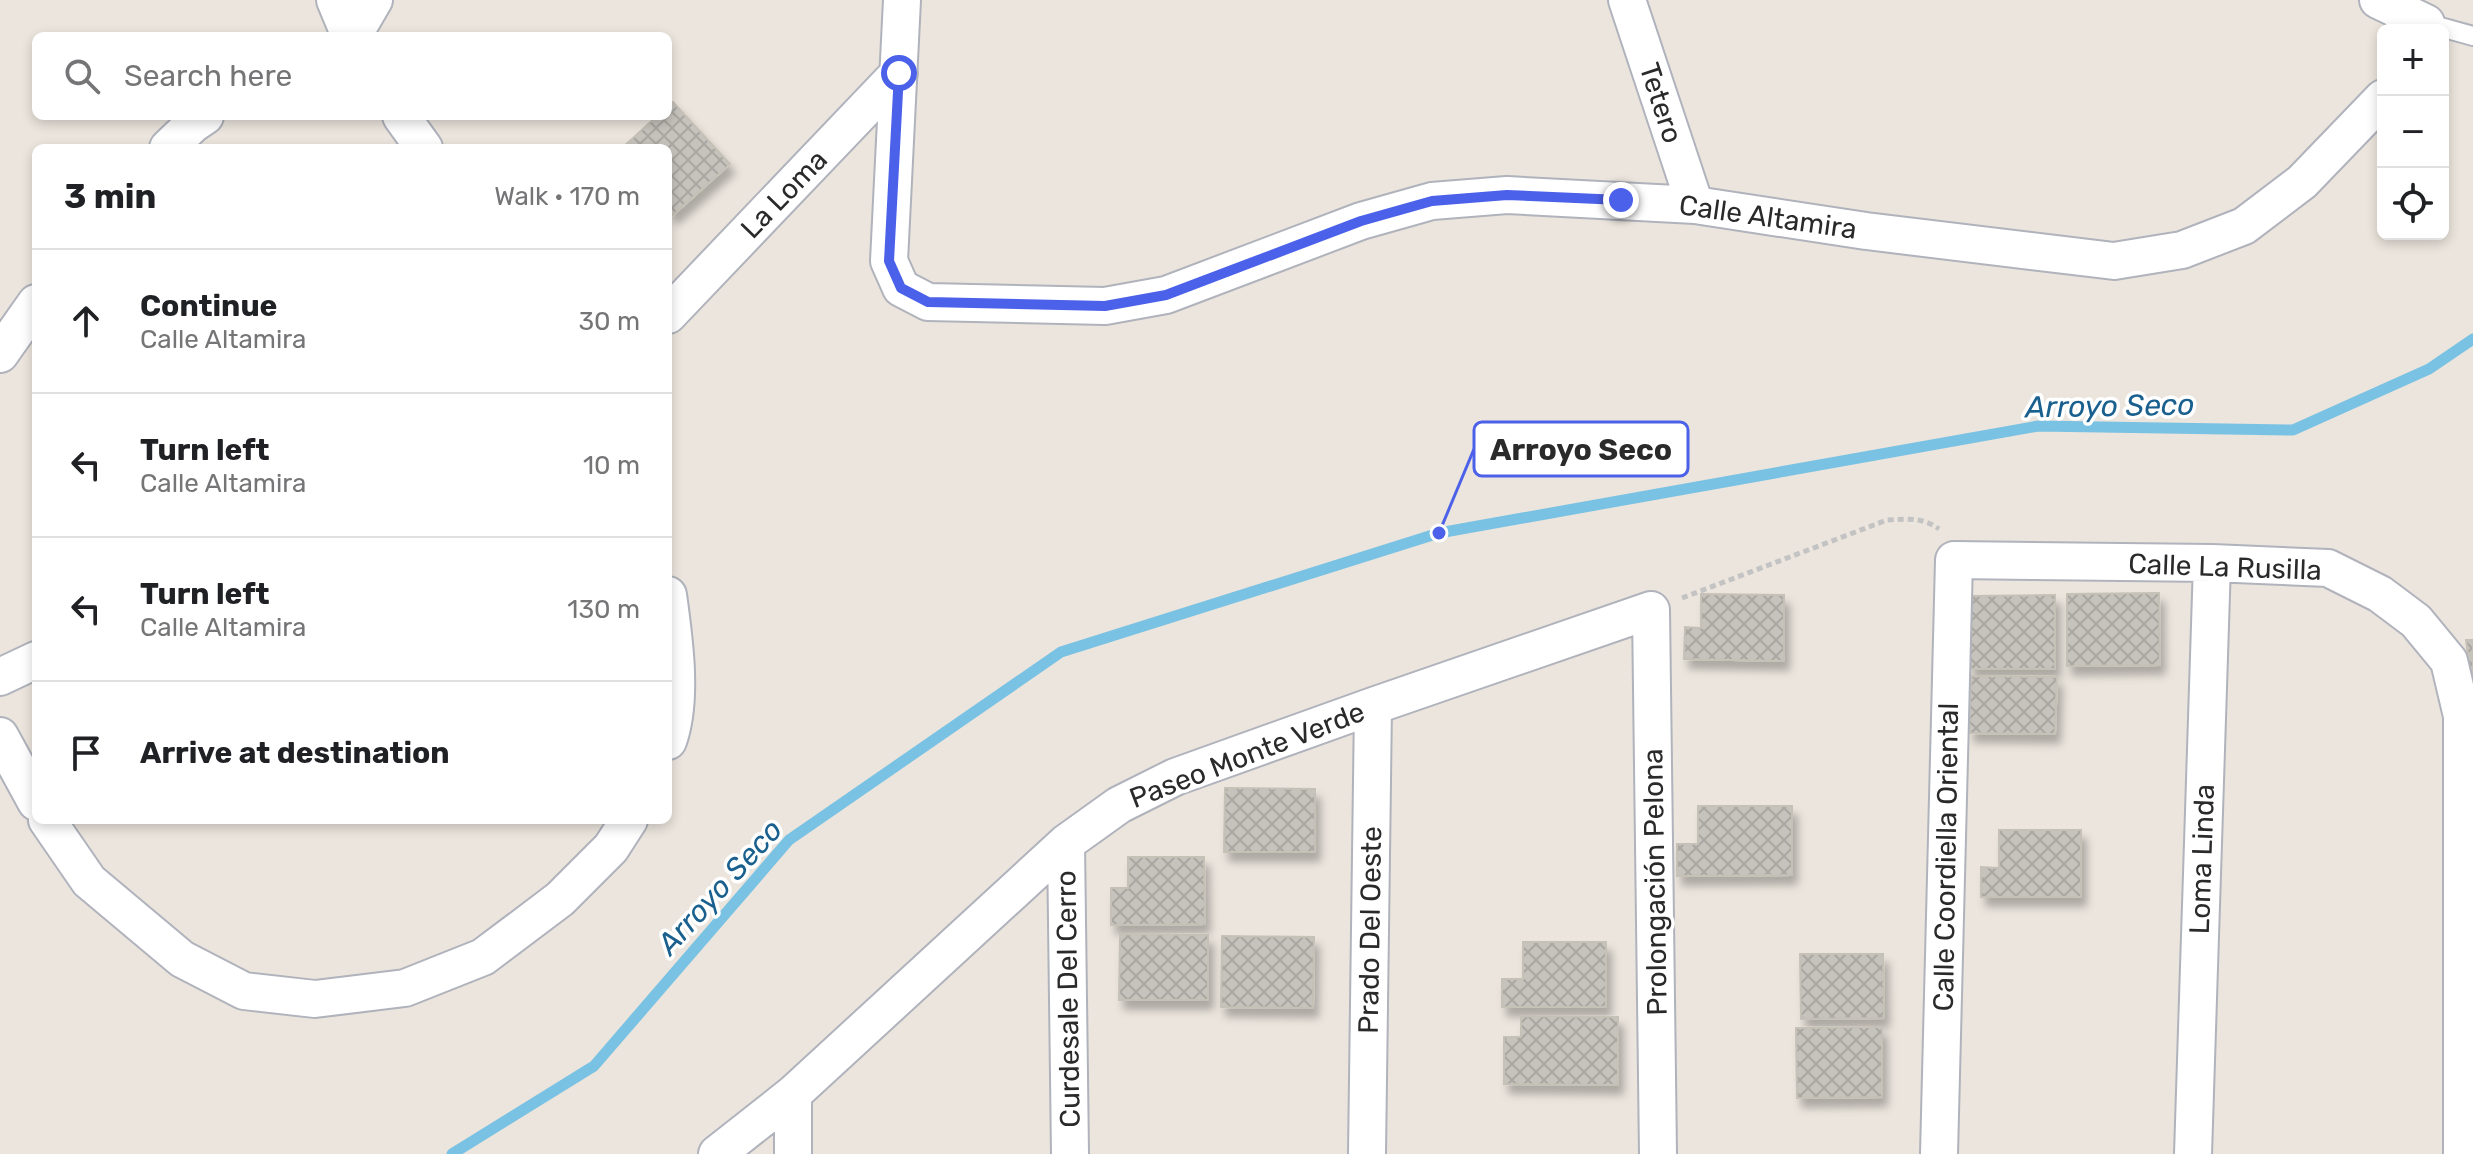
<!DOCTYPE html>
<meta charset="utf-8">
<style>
body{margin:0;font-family:Rubik,sans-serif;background:#f6f6f6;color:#202124}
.controls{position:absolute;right:24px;top:24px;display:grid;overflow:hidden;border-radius:12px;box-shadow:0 4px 12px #0003}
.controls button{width:72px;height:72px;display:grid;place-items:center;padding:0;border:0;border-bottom:2px solid #e0e0e0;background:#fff;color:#202124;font:40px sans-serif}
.stop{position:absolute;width:24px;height:24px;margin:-18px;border:6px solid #4c61e9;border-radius:50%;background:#fff}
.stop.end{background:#4c61e9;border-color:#fff;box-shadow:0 2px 8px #0008}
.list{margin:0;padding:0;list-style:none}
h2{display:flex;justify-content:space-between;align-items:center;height:104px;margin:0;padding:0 32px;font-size:34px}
h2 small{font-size:26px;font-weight:400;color:#757577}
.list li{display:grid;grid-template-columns:52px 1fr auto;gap:24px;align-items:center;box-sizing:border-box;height:144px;padding:0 32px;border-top:2px solid #e0e0e0}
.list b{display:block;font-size:30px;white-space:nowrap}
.list p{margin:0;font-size:26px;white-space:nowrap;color:#757577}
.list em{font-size:26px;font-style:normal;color:#757577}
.icon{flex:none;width:44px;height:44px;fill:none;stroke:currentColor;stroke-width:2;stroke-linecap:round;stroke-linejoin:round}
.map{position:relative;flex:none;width:2473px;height:1154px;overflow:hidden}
.search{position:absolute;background:#fff;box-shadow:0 4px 12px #0003;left:32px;top:32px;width:640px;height:88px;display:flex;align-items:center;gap:20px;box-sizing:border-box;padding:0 28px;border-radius:12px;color:#757577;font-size:30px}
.panel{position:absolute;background:#fff;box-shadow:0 4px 12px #0003;left:32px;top:144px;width:640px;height:680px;border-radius:12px}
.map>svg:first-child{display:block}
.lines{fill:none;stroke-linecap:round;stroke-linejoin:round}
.stream{stroke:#7ac2e3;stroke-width:11}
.building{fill:url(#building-cross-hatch);stroke:#c6c1b7;stroke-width:2;filter:url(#shadow)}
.lane-casing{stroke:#b0b3bc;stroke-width:22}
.street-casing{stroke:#b0b3bc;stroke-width:40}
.path{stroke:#c3c3c3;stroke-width:5;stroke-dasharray:6 4;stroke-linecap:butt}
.lane{stroke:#fff;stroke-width:18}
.street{stroke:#fff;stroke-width:36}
.route{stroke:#4c61e9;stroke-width:10}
.labels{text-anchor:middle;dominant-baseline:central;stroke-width:7;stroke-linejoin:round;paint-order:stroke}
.street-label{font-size:28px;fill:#2a2a2a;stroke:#fff}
.water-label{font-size:30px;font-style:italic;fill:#1a608e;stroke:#fff}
.leader{fill:none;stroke:#4c61e9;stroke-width:3}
.callout-dot{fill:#4c61e9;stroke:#fff;stroke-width:3}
.callout{fill:#fff;stroke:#4c61e9;stroke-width:3}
.callout-label{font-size:30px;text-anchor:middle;font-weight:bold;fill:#2a2a2a}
</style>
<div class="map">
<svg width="2473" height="1154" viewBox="0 0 2473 1154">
<defs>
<pattern id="building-cross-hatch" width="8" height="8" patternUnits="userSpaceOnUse" patternTransform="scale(2)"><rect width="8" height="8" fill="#c6c2bc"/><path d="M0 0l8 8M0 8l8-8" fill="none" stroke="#aaa7a2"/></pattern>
<filter id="shadow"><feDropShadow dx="5" dy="9" stdDeviation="4" flood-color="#0004"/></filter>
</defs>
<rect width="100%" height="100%" fill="#ebe5dd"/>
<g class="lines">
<path class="stream" d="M452 1154 594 1066 789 840 1061 652 1439 533 2038 426 2293 430 2429 369 2473 339"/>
</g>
<path class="building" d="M673 102 730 164 673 215 668 209V148H622L657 116H668V106Z
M2159 593 2160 665 2067 666V594Z
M1701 594 1784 595V661L1684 659 1685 627 1701 628Z
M2055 595V669H1969L1968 596Z
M2466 640H2473V693Z
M1971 676 2057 677 2055 734 1969 733Z
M1225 788 1315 789V852H1224Z
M1698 806H1792V875L1677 876V844H1698Z
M1999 830H2081V897H1981V867L1999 868Z
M1128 857H1204L1205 924 1111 925V888H1128Z
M1120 934 1208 935V1000H1119Z
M1222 936 1314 937 1313 1008 1221 1007Z
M1523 942H1606V1007H1502V979H1523Z
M1800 954H1883L1884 1018 1801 1019Z
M1521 1016 1618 1017V1085L1504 1084V1037H1521Z
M1882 1027V1097L1797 1098 1796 1028Z"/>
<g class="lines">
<defs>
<path id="lane" d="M2426 23 2473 36"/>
<path id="street" d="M335 0 350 36
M902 0 889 261 901 288 928 302 1105 306 1166 295 1361 221 1432 201 1507 195 1695 205 1866 231 2114 261 2182 250 2244 226 2302 182 2383 98
M1627 0 1695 205
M2378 0 2426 23
M353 36 374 0
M401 116 424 148
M168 148 193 124 205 116
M668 315 899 73
M0 354 36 303
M668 595C674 638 683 700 668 741
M0 677 36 660
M0 736 36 802
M47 820 89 881 182 959 244 991 315 999 405 988 483 957 560 899 611 848 629 820
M1066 843 1070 1154
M717 1154 793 1094 1066 843 1119 805 1175 777 1373 706 1651 610 1658 1154
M793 1154V1094
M1367 1154 1373 706
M1939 1154 1954 560 2212 563 2328 568 2380 594 2416 621 2449 661 2462 716V1154
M2193 1154 2212 563"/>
</defs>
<use href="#lane" class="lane-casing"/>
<use href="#street" class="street-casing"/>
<path class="path" d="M1682 598 1887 520C1906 519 1923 517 1939 529"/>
<use href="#lane" class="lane"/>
<use href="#street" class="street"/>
</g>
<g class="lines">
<path class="route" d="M899 73 889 261 901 288 928 302 1105 306 1166 295 1361 221 1432 201 1507 195 1621 200"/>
</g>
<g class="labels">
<g class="street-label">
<text transform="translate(1661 103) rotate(72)">Tetero</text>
<text transform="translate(784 194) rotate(-46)">La Loma</text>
<text transform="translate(1768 217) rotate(8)">Calle Altamira</text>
<text transform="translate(2225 567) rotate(2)">Calle La Rusilla</text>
<text transform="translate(1247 755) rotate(-21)">Paseo Monte Verde</text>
<text transform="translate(1946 857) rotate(-89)">Calle Coordiella Oriental</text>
<text transform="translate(2202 859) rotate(-88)">Loma Linda</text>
<text transform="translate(1655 882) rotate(-91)">Prolongación Pelona</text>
<text transform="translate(1370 930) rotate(-89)">Prado Del Oeste</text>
<text transform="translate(1068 999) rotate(-91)">Curdesale Del Cerro</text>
</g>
<g class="water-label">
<text transform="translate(2110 406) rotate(-1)">Arroyo Seco</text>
<text transform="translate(720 887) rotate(-48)">Arroyo Seco</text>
</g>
</g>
<path class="leader" d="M1439 533L1474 449"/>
<circle class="callout-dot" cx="1439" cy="533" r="8"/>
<rect class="callout" x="1474" y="422" width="214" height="54" rx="8"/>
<g class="callout-label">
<text x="1581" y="460">Arroyo Seco</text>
</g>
</svg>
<div class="controls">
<button>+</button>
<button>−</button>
<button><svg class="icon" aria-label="locate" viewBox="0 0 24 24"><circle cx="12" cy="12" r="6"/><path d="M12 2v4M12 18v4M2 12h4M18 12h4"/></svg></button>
</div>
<div class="stop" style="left:899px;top:73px"></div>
<div class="stop end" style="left:1621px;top:200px"></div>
<div class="search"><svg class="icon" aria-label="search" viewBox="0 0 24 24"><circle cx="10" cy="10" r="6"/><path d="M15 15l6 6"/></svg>Search here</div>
<section class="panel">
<h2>3 min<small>Walk · 170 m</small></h2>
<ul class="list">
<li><svg class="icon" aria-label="ahead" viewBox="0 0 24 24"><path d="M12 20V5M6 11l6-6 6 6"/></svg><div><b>Continue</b><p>Calle Altamira</p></div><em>30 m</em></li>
<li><svg class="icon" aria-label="left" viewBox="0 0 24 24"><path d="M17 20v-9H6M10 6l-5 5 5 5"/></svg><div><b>Turn left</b><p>Calle Altamira</p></div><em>10 m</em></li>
<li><svg class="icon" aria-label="left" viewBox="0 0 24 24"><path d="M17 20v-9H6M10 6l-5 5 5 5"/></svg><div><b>Turn left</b><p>Calle Altamira</p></div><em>130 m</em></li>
<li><svg class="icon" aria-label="arrive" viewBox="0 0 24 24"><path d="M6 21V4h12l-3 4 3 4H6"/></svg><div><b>Arrive at destination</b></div></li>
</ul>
</section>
</div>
